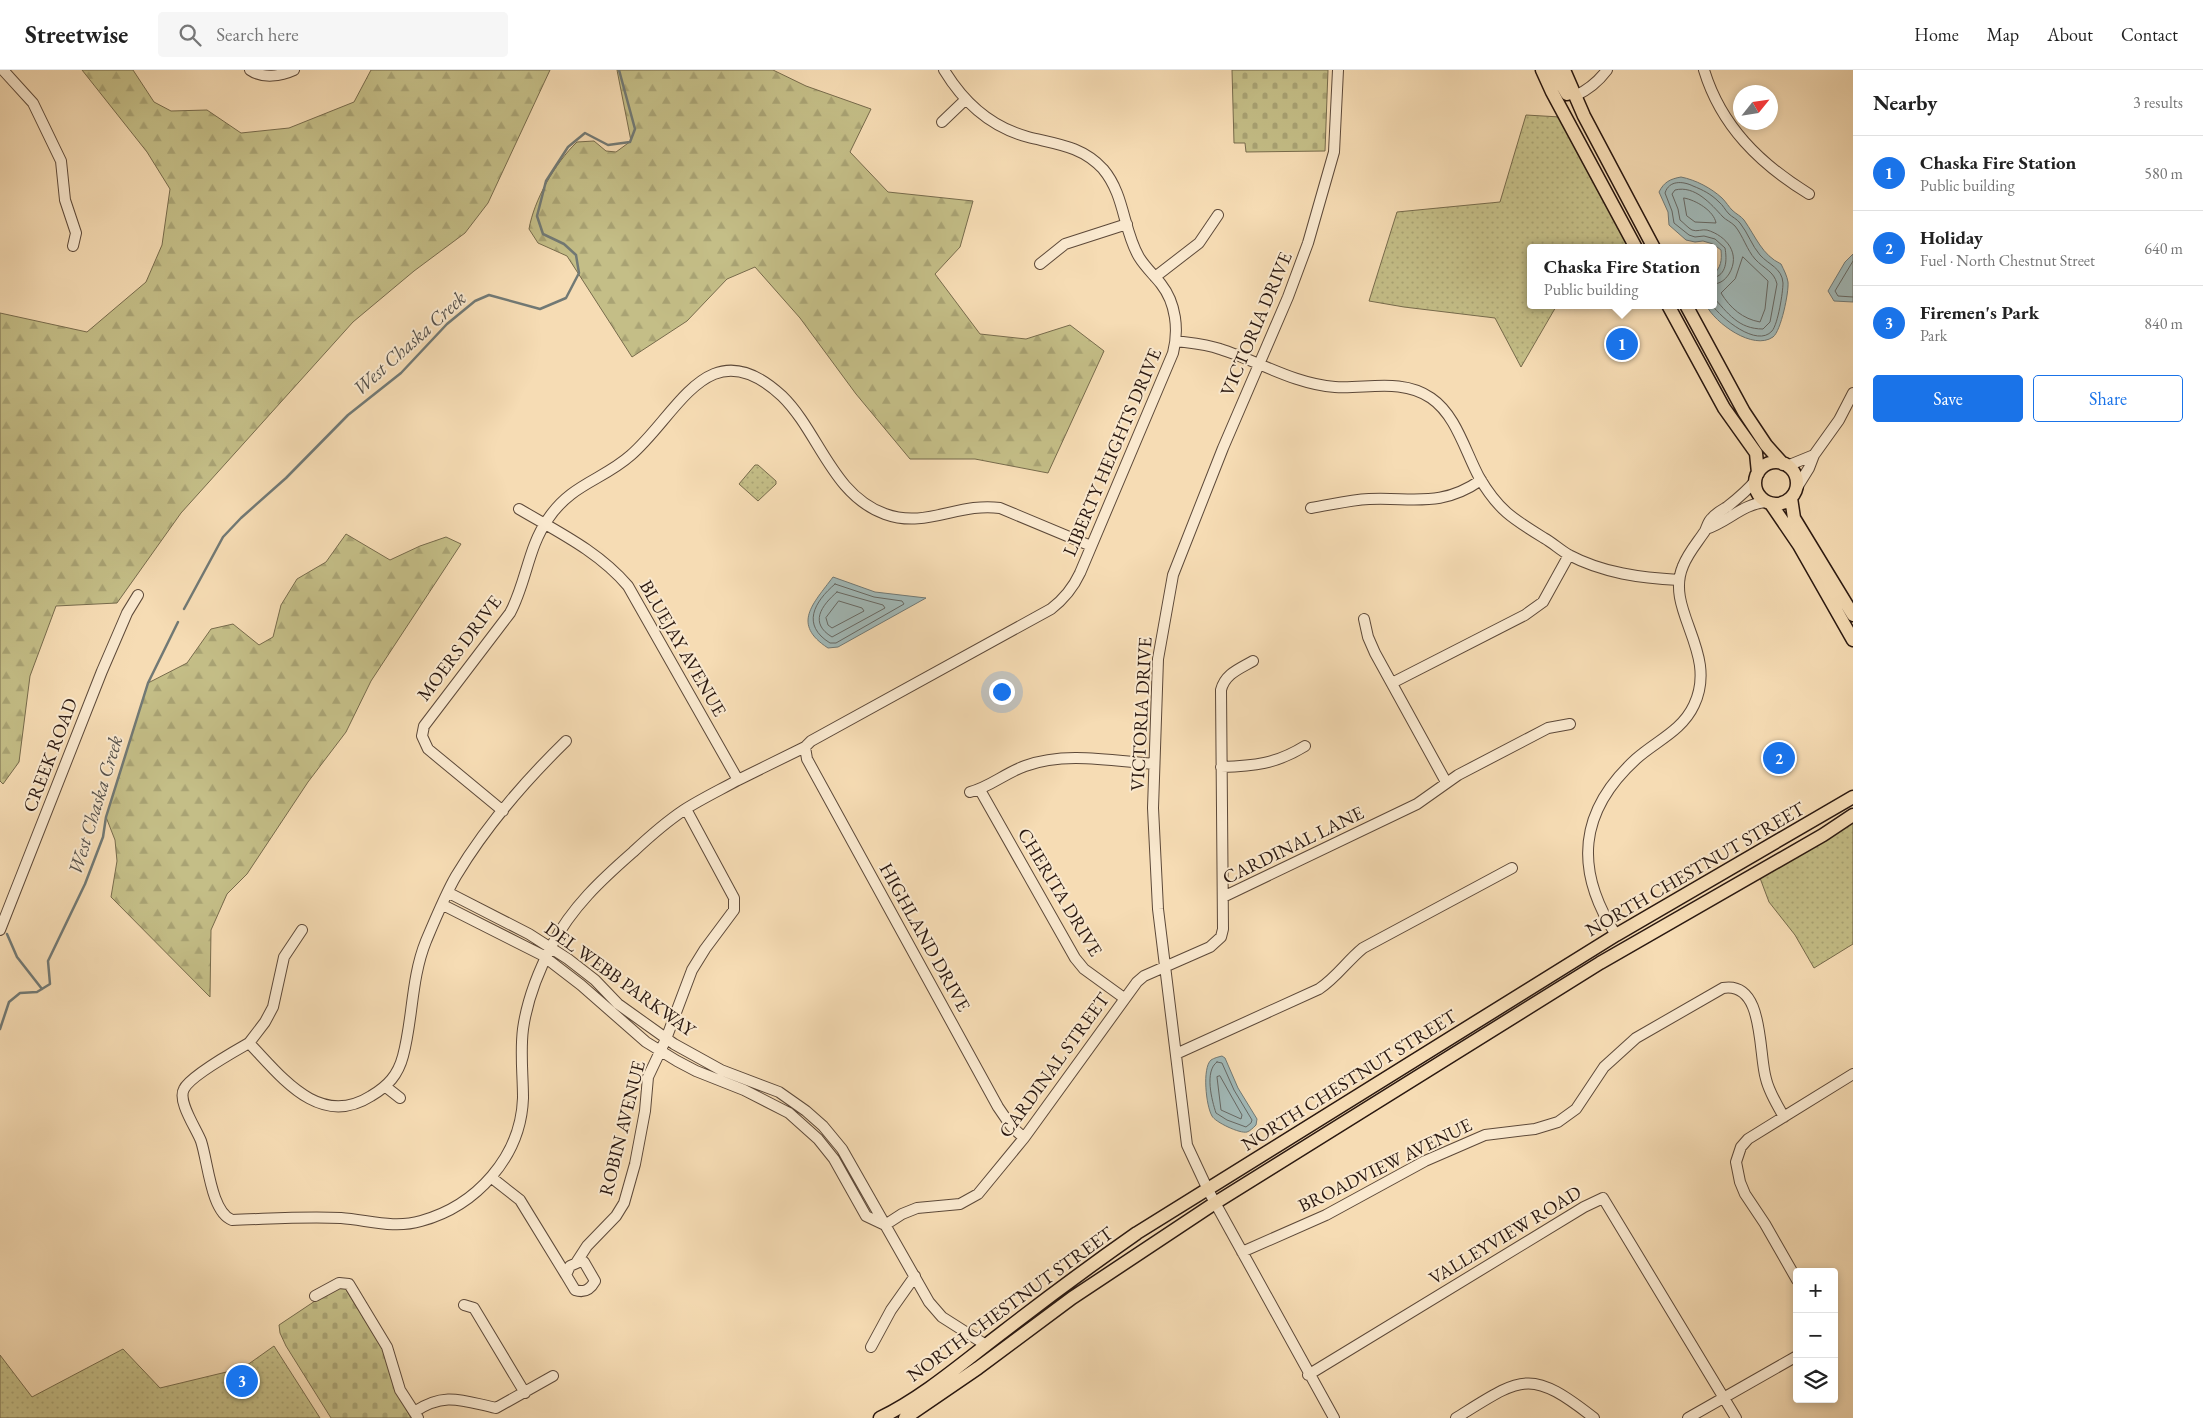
<!DOCTYPE html>
<meta charset="utf-8">
<style>
body{margin:0;font-family:"EB Garamond",serif;background:#f6f6f6;color:#222}
.controls{position:absolute;right:15px;bottom:15px;display:grid;overflow:hidden;border-radius:5px;box-shadow:0 2px 8px #0003}
.controls button{width:45px;height:45px;display:grid;place-items:center;padding:0;border:0;border-bottom:1px solid #e0e0e0;background:#fff;color:#222;font:25px sans-serif}
.compass{position:absolute;left:1733px;top:15px;width:45px;height:45px;border-radius:50%;background:#fff;box-shadow:0 2px 8px #0003;rotate:60deg}
.you{position:absolute;left:1001px;top:621px;width:18px;height:18px;margin:-12px;border:4px solid #fff;border-radius:50%;background:#1a73e8;box-shadow:0 0 0 8px #1a73e833}
.badge{display:grid;place-items:center;width:32px;height:32px;border-radius:50%;background:#1a73e8;color:#fff;font-size:16px;font-weight:700}
.pin{position:absolute;translate:-50% -50%;border:2px solid #fff;box-shadow:0 1px 5px #0006}
.popup{position:absolute;left:1527px;top:174px;width:190px;height:65px;box-sizing:border-box;display:grid;place-content:center;border-radius:5px;background:#fff;filter:drop-shadow(0 1px 4px #0005);font-size:16px;white-space:nowrap;color:#767676}
.popup b{font-size:19px;color:#222}
.popup::after{content:'';position:absolute;left:50%;top:100%;margin-left:-10px;border:10px solid transparent;border-top-color:#fff}
.list{margin:0;padding:0;list-style:none}
h2{display:flex;justify-content:space-between;align-items:center;height:65px;margin:0;padding:0 20px;font-size:21px}
h2 small{font-size:16px;font-weight:400;color:#767676}
.list li{display:grid;grid-template-columns:32px 1fr auto;gap:15px;align-items:center;box-sizing:border-box;height:75px;padding:0 20px;border-top:1px solid #e0e0e0}
.list b{display:block;font-size:19px;white-space:nowrap}
.list p{margin:0;font-size:16px;white-space:nowrap;color:#767676}
.list em{font-size:16px;font-style:normal;color:#767676}
.actions{display:flex;gap:10px;padding:15px 20px}
.actions a{flex:1;padding:11px 0;border:1px solid #1a73e8;border-radius:5px;text-align:center;font-size:18px;color:#1a73e8}
.actions .main{background:#1a73e8;color:#fff}
.icon{flex:none;width:28px;height:28px;fill:none;stroke:currentColor;stroke-width:2;stroke-linecap:round;stroke-linejoin:round}
.map{position:relative;flex:none;width:1853px;height:1348px;overflow:hidden}
header{display:flex;align-items:center;gap:30px;box-sizing:border-box;height:70px;padding:0 25px;background:#fff;border-bottom:1px solid #e0e0e0}
header strong{font-size:24px}
nav{display:flex;gap:28px;margin-inline-start:auto;font-size:18px}
.search{width:350px;height:45px;background:#f6f6f6;display:flex;align-items:center;gap:12px;box-sizing:border-box;padding:0 18px;border-radius:5px;color:#767676;font-size:19px}
main{display:flex}
aside{flex:1;background:#fff}
.map>svg:first-child{display:block}
.forest{fill:url(#forest-firs);stroke:#776b4c}
.cemetery{fill:url(#cemetery-stones);stroke:#776b4c}
.park{fill:url(#park-dots);stroke:#776b4c}
.water{fill:#a1b9b8;stroke:#717975}
.lines{fill:none;stroke-linecap:round;stroke-linejoin:round}
.shore{stroke:#666864;stroke-width:1}
.stream{stroke:#717975;stroke-width:2.5}
.minor-casing{stroke:#5d4939;stroke-width:12}
.major-casing{stroke:#2a1810;stroke-width:15}
.minor{stroke:#f9e8ce;stroke-width:10}
.major{stroke:#f6dcb4;stroke-width:12}
.labels{text-anchor:middle;dominant-baseline:central;stroke-width:4;stroke-linejoin:round;paint-order:stroke}
.street-label{font-size:19px;fill:#2a1810;stroke:#f9e8ce}
.water-label{font-size:20px;font-style:italic;fill:#54504b;stroke:#f9e8ce}
</style>
<header>
<strong>Streetwise</strong>
<div class="search"><svg class="icon" aria-label="search" viewBox="0 0 24 24"><circle cx="10" cy="10" r="6"/><path d="M15 15l6 6"/></svg>Search here</div>
<nav><a>Home</a><a>Map</a><a>About</a><a>Contact</a></nav>
</header>
<main>
<div class="map">
<svg width="1853" height="1348" viewBox="0 0 1853 1348">
<defs>
<pattern id="forest-firs" width="22" height="20" patternUnits="userSpaceOnUse" patternTransform="scale(1.25)"><rect width="22" height="20" fill="#c4be87"/><path d="M5 1l3.5 6h-7zM16 11l3.5 6h-7z" fill="#a9a374"/></pattern>
<pattern id="cemetery-stones" width="16" height="16" patternUnits="userSpaceOnUse" patternTransform="scale(1.25)"><rect width="16" height="16" fill="#c4be87"/><path d="M2 7V4a2 2 0 0 1 4 0v3zM10 15v-3a2 2 0 0 1 4 0v3z" fill="#a9a374"/></pattern>
<pattern id="park-dots" width="8" height="8" patternUnits="userSpaceOnUse" patternTransform="scale(1.25)"><rect width="8" height="8" fill="#c4be87"/><path d="M2 2h.1M6 6h.1" fill="none" stroke="#a9a374" stroke-width="1.8" stroke-linecap="round"/></pattern>
</defs>
<rect width="100%" height="100%" fill="#f6dcb4"/>
<filter id="stains"><feTurbulence type="fractalNoise" baseFrequency=".004" numOctaves="4"/><feColorMatrix values="0 0 0 0 .2 0 0 0 0 .09 0 0 0 0 .02 0 0 0 .5 -.17"/></filter>
<radialGradient id="worn" r=".72"><stop offset=".6" stop-color="#630" stop-opacity="0"/><stop offset="1" stop-color="#630" stop-opacity=".3"/></radialGradient>
<path class="forest" d="M82 0H133L154 32 171 41 207 40 241 63 289 58 354 32 371 0H550L488 133 465 163 414 201 353 252 181 443 117 533 56 536 30 606 19 692 3 714 0 711V243L87 262 146 212 162 175 170 119 147 82Z
M617 0H773L806 16 871 39 850 82 888 122 973 131 960 177 935 204 980 264 1026 269 1070 255 1104 281 1048 403 975 389H910L856 324 800 248 755 197 727 209 687 251 632 287 567 186 538 173 529 159C534 130 555 93 577 72L594 71 606 81 616 82 631 71Z
M346 464 390 490 420 476 446 467 461 474 371 611 346 662 308 712 247 804 227 824 211 860 210 927 111 827 117 791 115 770 106 747 148 613 187 593 211 559 233 554 259 575 273 567 281 535 297 509 326 492Z"/>
<path class="cemetery" d="M1232 0H1328L1325 81 1246 82 1245 73H1234Z
M336 1217 345 1218 385 1283 395 1319 411 1348H331L286 1276 280 1263 279 1255Z"/>
<path class="park" d="M1526 45 1560 47 1631 178H1531V235H1557L1521 297 1495 248 1404 237 1369 231 1397 142 1500 132Z
M755 395H758L776 411V414L758 431 739 414Z
M1853 751V874L1814 898 1795 865 1769 832 1760 808Z
M274 1276 320 1348H0V1285L32 1327 123 1279 160 1318 243 1298Z"/>
<path class="water" d="M1681 107C1696 110 1711 118 1722 128 1726 132 1729 137 1732 140 1736 144 1741 146 1744 150 1756 167 1762 185 1781 194 1784 200 1787 206 1788 212 1789 222 1781 261 1773 267 1753 281 1715 253 1706 235H1713V205C1721 197 1722 191 1721 180L1713 174 1703 171 1695 172 1686 170 1669 155 1668 142 1659 122C1664 112 1670 109 1681 107Z
M1853 184V232L1834 231 1828 221 1845 192Z
M833 507 875 522 926 528 838 577 828 578C791 554 813 534 833 507Z
M1222 986 1225 988 1238 1018 1257 1049 1256 1055C1253 1058 1250 1061 1247 1062 1240 1064 1215 1052 1212 1046 1206 1036 1202 998 1211 990 1214 988 1218 987 1222 986Z"/>
<g class="lines">
<path class="shore" d="M1684 128C1696 130 1714 141 1716 153L1695 152 1687 146Z
M1743 187 1768 211 1765 239 1760 252C1743 249 1730 238 1721 223L1735 209Z
M1853 191 1835 221 1838 226 1853 227
M1713 214C1720 214 1725 210 1729 204 1741 184 1727 166 1707 160 1702 159 1697 162 1692 160 1688 158 1684 153 1680 150L1678 139 1672 124 1675 120C1695 115 1711 134 1723 147 1726 150 1731 152 1735 156 1743 166 1747 180 1755 189 1764 199 1774 201 1777 214L1770 252 1763 259C1738 259 1728 243 1713 227
M1712 235C1721 248 1757 278 1772 261 1778 254 1783 222 1783 213 1782 198 1769 195 1760 185 1752 176 1748 163 1740 153 1737 149 1732 147 1729 144 1725 140 1723 135 1719 132 1711 124 1703 120 1693 116 1683 111 1669 110 1665 123L1672 141 1674 153 1689 165 1695 167 1704 166 1715 169 1725 178C1727 190 1727 205 1713 208
M835 514 874 527 902 531 904 534 836 573H830C801 555 814 532 835 514Z
M837 522 883 535 885 538 832 567C809 553 821 536 837 522Z
M839 531 862 538 864 541 832 558 828 555 826 548Z
M1217 992 1222 993 1234 1020 1252 1050 1251 1053 1246 1057 1227 1050 1216 1043C1212 1031 1204 1001 1217 992Z
M1220 1006 1242 1045 1241 1049 1221 1040 1217 1007Z"/>
<path class="stream" d="M184 539 223 467 241 448 286 408 348 345 401 303 447 254 475 231 489 225 540 239 566 228 579 203 576 185 564 174 543 164 537 146 546 111 568 77 585 63 608 75 630 72 635 59 619 0
M7 864 17 887 42 919
M0 959 9 932 20 923 37 922 50 914 48 891 85 814 103 767 106 747 148 613 178 552"/>
<defs>
<path id="minor" d="M3 0 33 33 61 91 65 130 76 163 73 176
M250 0C263 9 281 6 294 0
M1704 0C1721 56 1760 94 1809 124
M1575 26C1588 20 1598 12 1607 0
M942 52 965 30
M1040 194 1065 174 1127 154
M1155 207 1199 173 1218 145
M1176 271C1191 273 1206 274 1220 279 1258 291 1294 314 1335 317 1367 319 1402 308 1431 328 1456 345 1465 381 1479 407 1498 440 1513 449 1544 468 1553 473 1560 480 1569 485 1603 503 1641 508 1679 510
M1787 396 1814 385
M1796 419 1809 398 1814 385 1839 350 1853 323
M1311 438C1330 435 1349 430 1369 429 1413 427 1441 438 1481 410
M519 439C558 462 598 481 628 516L738 710 805 677 811 671 1051 539C1064 529 1073 518 1080 503L1173 283C1179 260 1176 233 1161 214 1154 205 1145 197 1139 187 1123 160 1125 125 1103 99 1082 76 1056 74 1028 67 990 57 964 33 944 0
M1706 459C1728 452 1742 434 1766 432
M1364 549 1368 567 1375 583 1446 712
M1392 613 1525 545 1543 532 1569 485
M805 677 807 689 998 1037 1011 1056 1024 1068
M1221 697C1254 696 1276 694 1305 676
M980 720 1075 888 1084 899 1124 928
M970 722C990 717 1005 703 1025 696 1065 681 1113 691 1154 694
M503 741 428 679 422 666 424 656 510 543C526 514 528 477 548 449 571 414 603 410 631 385 679 343 709 258 782 326 819 362 832 425 885 444 926 459 959 432 1000 438L1091 476
M449 823 529 864 568 889 595 910 618 934 674 974 721 1000 779 1022 806 1041 823 1056 842 1079 929 1232 942 1247 986 1275
M1223 827 1417 734 1458 705 1548 658 1570 654
M443 835 542 885 581 915 646 972 677 991 696 1001 744 1020 789 1043 818 1069 834 1089 866 1146 885 1155
M0 860 102 601 127 543 138 525
M302 860 284 887 273 937 265 952 249 973C235 981 190 1006 184 1019 177 1031 196 1058 201 1071 208 1092 211 1142 232 1150 268 1149 304 1146 341 1148 368 1150 394 1159 421 1151 476 1136 521 1087 523 1028 523 1005 520 982 523 959 527 930 539 900 552 875 572 837 601 810 633 782 649 767 666 752 684 740 701 729 720 720 738 710
M1616 865C1574 800 1578 742 1636 689 1656 671 1682 661 1694 635 1719 582 1664 540 1683 496 1688 483 1697 473 1705 461 1707 457 1708 451 1712 448 1716 443 1722 440 1727 437 1737 429 1747 421 1755 411
M249 973C281 1006 319 1059 371 1026 388 1016 398 1005 403 986 413 949 411 908 426 871 434 852 446 823 456 806 486 756 525 711 566 671
M1176 984 1319 919C1336 908 1347 891 1363 878L1512 798
M386 1017 400 1028
M492 1108 520 1130 566 1205
M885 1155 902 1144 917 1138 960 1134 978 1124 1024 1068 1137 912 1144 906 1210 877 1221 867 1223 859 1221 620C1225 604 1239 599 1253 591
M1242 1182 1326 1145 1425 1091 1485 1065 1535 1059 1558 1052 1576 1039 1604 997 1636 968 1723 918C1765 911 1758 983 1766 1009 1769 1022 1777 1035 1784 1047
M579 1192H584L595 1211C590 1220 584 1223 575 1220L566 1205 570 1196Z
M576 1193 587 1176 616 1146 624 1133 635 1094 645 1041 648 1007 666 969 692 900 705 879 734 840V828L686 739
M1797 1210 1765 1154 1745 1124 1740 1112 1736 1092 1741 1077 1748 1069 1853 1004
M315 1226 339 1213 349 1214 387 1277 400 1320 418 1348
M464 1235 474 1238 525 1323
M871 1277 891 1240 915 1206
M1308 1305 1584 1137 1603 1128 1736 1348
M414 1342C445 1321 463 1331 496 1338L553 1306
M1334 1348 1208 1120 1187 1075 1158 839 1153 738 1158 589 1173 505 1223 378 1288 227 1308 173 1334 82 1338 0
M1456 1348C1522 1307 1529 1297 1594 1348
M1688 1348 1797 1286"/>
<path id="major" d="M1542 0 1552 22 1636 178
M1553 0 1567 24
M1564 0 1584 46 1654 178
M1668 235 1724 338 1756 383 1758 403
M1686 235 1744 342 1766 375 1783 394
M1755 413a21 21 0 1 1 42 0a21 21 0 1 1-42 0Z
M1791 428 1794 448 1853 545
M1771 434 1799 475 1853 570
M880 1348C923 1327 961 1294 999 1265 1044 1230 1090 1196 1137 1163L1616 865 1853 727
M905 1348 978 1298 1072 1228 1215 1133 1600 893 1823 765 1853 745"/>
</defs>
<use href="#minor" class="minor-casing"/>
<use href="#major" class="major-casing"/>
<use href="#minor" class="minor"/>
<use href="#major" class="major"/>
</g>
<g class="labels">
<g class="street-label">
<text transform="translate(1256 254) rotate(-67)">VICTORIA DRIVE</text>
<text transform="translate(1112 382) rotate(-67)">LIBERTY HEIGHTS DRIVE</text>
<text transform="translate(459 578) rotate(-53)">MOERS DRIVE</text>
<text transform="translate(683 578) rotate(60)">BLUEJAY AVENUE</text>
<text transform="translate(1141 644) rotate(-87)">VICTORIA DRIVE</text>
<text transform="translate(50 685) rotate(-69)">CREEK ROAD</text>
<text transform="translate(1293 775) rotate(-26)">CARDINAL LANE</text>
<text transform="translate(1695 799) rotate(-30)">NORTH CHESTNUT STREET</text>
<text transform="translate(1060 822) rotate(59)">CHERITA DRIVE</text>
<text transform="translate(925 867) rotate(61)">HIGHLAND DRIVE</text>
<text transform="translate(620 909) rotate(36)">DEL WEBB PARKWAY</text>
<text transform="translate(1054 995) rotate(-54)">CARDINAL STREET</text>
<text transform="translate(1349 1010) rotate(-32)">NORTH CHESTNUT STREET</text>
<text transform="translate(622 1058) rotate(-76)">ROBIN AVENUE</text>
<text transform="translate(1385 1095) rotate(-26)">BROADVIEW AVENUE</text>
<text transform="translate(1505 1165) rotate(-31)">VALLEYVIEW ROAD</text>
<text transform="translate(1010 1234) rotate(-36)">NORTH CHESTNUT STREET</text>
</g>
<g class="water-label">
<text transform="translate(409 273) rotate(-42)">West Chaska Creek</text>
<text transform="translate(95 735) rotate(-73)">West Chaska Creek</text>
</g>
</g>
<rect width="100%" height="100%" filter="url(#stains)"/>
<rect width="100%" height="100%" fill="url(#worn)"/>
</svg>
<div class="controls">
<button>+</button>
<button>−</button>
<button><svg class="icon" aria-label="layers" viewBox="0 0 24 24"><path d="M12 4l9 5-9 5-9-5zM3 14l9 5 9-5"/></svg></button>
</div>
<svg class="compass" viewBox="-18 -18 36 36"><path d="M0-13l5 13h-10z" fill="#e53935"/><path d="M0 13l5-13h-10z" fill="#767676"/></svg>
<div class="you"></div>
<div class="pin badge" style="left:1622px;top:274px">1</div>
<div class="popup"><b>Chaska Fire Station</b>Public building</div>
<div class="pin badge" style="left:1779px;top:688px">2</div>
<div class="pin badge" style="left:242px;top:1311px">3</div>
</div>
<aside>
<h2>Nearby<small>3 results</small></h2>
<ul class="list">
<li><span class="badge">1</span><div><b>Chaska Fire Station</b><p>Public building</p></div><em>580 m</em></li>
<li><span class="badge">2</span><div><b>Holiday</b><p>Fuel · North Chestnut Street</p></div><em>640 m</em></li>
<li><span class="badge">3</span><div><b>Firemen's Park</b><p>Park</p></div><em>840 m</em></li>
</ul>
<div class="actions"><a class="main">Save</a><a>Share</a></div>
</aside>
</main>
